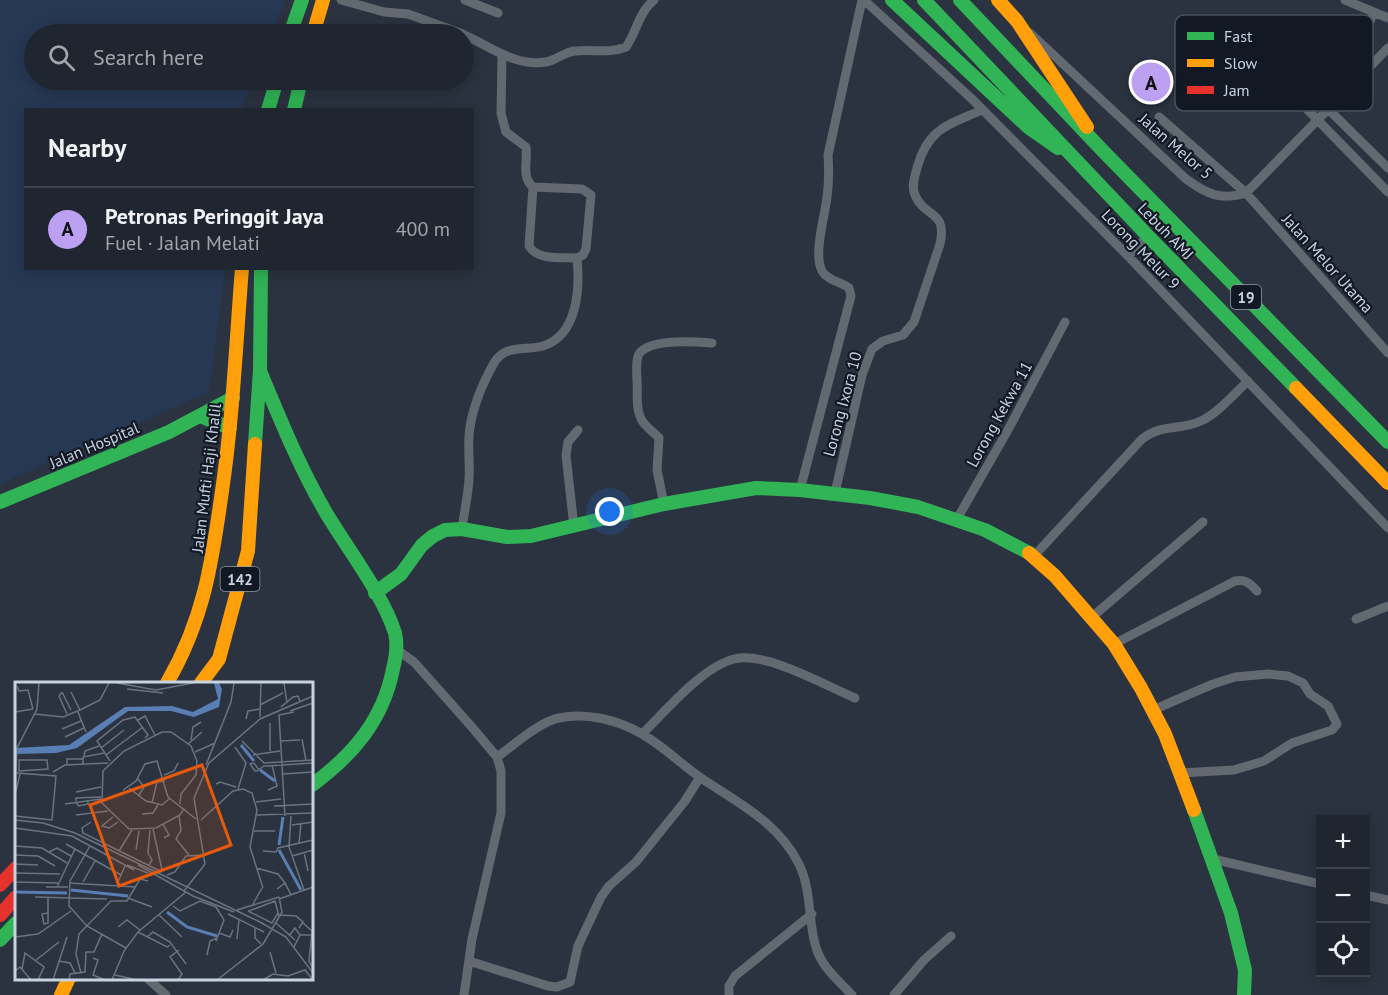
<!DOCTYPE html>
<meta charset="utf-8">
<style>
body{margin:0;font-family:"PT Sans",sans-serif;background:#282e38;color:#f1f3f6}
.controls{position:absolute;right:18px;bottom:18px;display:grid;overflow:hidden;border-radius:0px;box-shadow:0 3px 15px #0003}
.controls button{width:54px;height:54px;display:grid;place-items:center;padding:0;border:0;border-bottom:2px solid #3d434c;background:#202630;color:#f1f3f6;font:30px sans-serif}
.you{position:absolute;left:610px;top:512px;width:21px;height:21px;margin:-15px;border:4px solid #fff;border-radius:50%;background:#1a73e8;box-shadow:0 0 0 9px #1a73e833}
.badge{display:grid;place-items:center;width:39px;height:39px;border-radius:50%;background:#bca0f2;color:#111;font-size:20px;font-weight:700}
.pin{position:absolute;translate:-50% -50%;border:3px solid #fff;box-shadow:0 2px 6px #0006}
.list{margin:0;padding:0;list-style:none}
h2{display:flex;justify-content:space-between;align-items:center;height:78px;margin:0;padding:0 24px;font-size:26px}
h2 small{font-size:20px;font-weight:400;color:#a2a5ab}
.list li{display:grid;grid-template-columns:39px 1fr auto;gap:18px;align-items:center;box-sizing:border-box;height:84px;padding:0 24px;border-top:2px solid #3d434c}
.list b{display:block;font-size:22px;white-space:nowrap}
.list p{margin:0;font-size:20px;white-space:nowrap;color:#a2a5ab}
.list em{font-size:20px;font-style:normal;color:#a2a5ab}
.icon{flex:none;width:33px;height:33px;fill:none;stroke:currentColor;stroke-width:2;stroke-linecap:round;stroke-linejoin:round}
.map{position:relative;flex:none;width:1388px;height:995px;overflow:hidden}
.search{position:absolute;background:#202630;box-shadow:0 3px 15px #0003;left:24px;top:24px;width:450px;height:66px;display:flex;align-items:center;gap:15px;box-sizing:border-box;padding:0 21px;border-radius:33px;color:#a2a5ab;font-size:22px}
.panel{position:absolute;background:#202630;box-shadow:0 3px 15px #0003;left:24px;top:108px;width:450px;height:162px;border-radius:0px}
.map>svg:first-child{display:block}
.built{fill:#273854}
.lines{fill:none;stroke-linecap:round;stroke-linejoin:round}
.street{stroke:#626971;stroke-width:9}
.fast{stroke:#30b455;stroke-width:14}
.slow{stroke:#ff9f0a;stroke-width:14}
.jam{stroke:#e5322d;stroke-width:14}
.labels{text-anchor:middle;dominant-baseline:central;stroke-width:4.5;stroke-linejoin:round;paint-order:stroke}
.shield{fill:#121924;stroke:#919ba9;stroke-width:1.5}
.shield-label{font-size:15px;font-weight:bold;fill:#c8d3e2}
.street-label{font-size:16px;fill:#c8d3e2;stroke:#121924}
.inset-river{fill:none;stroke:#597eb3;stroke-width:3}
.inset-road{fill:none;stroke:#6a7381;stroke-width:1.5}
.view{fill:#e8590c;fill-opacity:0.15;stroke:#e8590c;stroke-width:3}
.inset-edge{fill:none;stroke:#c8d3e2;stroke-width:3}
.key{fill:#121924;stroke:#49515d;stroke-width:1.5}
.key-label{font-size:16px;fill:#c8d3e2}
</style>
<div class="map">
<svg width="1388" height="995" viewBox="0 0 1388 995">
<rect width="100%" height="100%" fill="#2b3340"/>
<path class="built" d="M0 0H285L271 34H34V80H253L241 109 26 110V268L225 269 209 392 0 484Z"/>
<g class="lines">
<path class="street" d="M341 0 384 12 408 14 463 34
M465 0 498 13
M864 0 972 99 1128 256 1388 528
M1345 0 1388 18
M1030 33 1186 179C1207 194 1220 201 1246 193L1388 48
M464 35C490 46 515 67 546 62 557 60 564 52 575 51 594 49 608 54 626 47 637 31 639 12 654 0
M1235 41 1302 104 1388 192
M1302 104 1350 56 1360 43 1374 12
M1328 109 1388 168
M1159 117 1246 193 1388 353
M533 187 582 189 591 195 586 249 583 255 577 258
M1128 256 1148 236
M800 490 851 296 849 288C840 281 828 281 822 271 813 254 825 216 827 197 829 183 829 170 828 155L862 0
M835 493 862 375 872 349 883 341 903 335 914 322 940 244C948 210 924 218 915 195 911 186 915 176 917 168 928 128 948 125 982 110
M664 504 657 470 659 438C654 432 647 428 643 422 635 411 638 394 637 381 637 373 635 361 639 354 650 338 695 342 712 343
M957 519 1009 428 1065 322
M574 527 566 455 568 442 578 430
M462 529C464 513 468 496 469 479 470 465 468 451 469 437 470 413 482 384 494 363 505 344 526 351 543 346 578 335 580 288 577 258 561 257 538 261 529 246L533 187C521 177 528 161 526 147L506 132 501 113 502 56
M1034 556 1142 439C1163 423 1179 431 1201 421 1218 413 1234 394 1248 381
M1092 617 1203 522
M1356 619 1388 606
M1114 644 1235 581C1245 579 1250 583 1257 591
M396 649 414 662 471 726 497 757 501 771V813L472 939 464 995
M1153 710 1213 684 1235 677 1268 674 1288 676 1303 683 1310 694 1328 706 1337 724 1332 730 1292 743 1264 761 1234 770 1180 773
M642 734C665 712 702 667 734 659 766 651 824 685 855 698
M497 757C514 745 539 722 559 718 586 712 618 720 642 734 663 746 681 764 701 778 738 803 778 822 799 864 813 893 807 926 818 953 825 970 840 982 852 995
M1213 859 1320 884
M1366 895 1388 900
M469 961 548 986 557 987 570 982 578 946 601 897 609 886 636 862 685 801 700 777
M147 978 166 995
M729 995V986L735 976 812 914
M894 995 924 960 951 936"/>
<path class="fast" d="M892 0 1028 127 1058 148
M924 0 1148 236 1296 388
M960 0 1103 151 1388 442
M290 34 302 0
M268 110 277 80
M294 110 301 80
M260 371C280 419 299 466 325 511 346 547 383 594 395 633 398 645 396 657 393 669 383 720 353 755 312 785
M200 416 230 428
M255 444 260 370 261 268
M0 502 169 432 233 398
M375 593 401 574 422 545 433 536 445 530 462 529 507 537 531 536 664 504 756 488 800 490 870 498 918 507 985 530 1029 553
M1194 810 1231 913 1245 970 1244 995
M0 940 16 923"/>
<path class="slow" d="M998 0 1017 21 1087 127
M313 34 323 0
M1296 388 1388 483
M1029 553 1055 576 1114 644 1141 688 1165 734 1194 810
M167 683C204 619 212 563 222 491 233 417 236 343 242 268
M201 683 219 659 248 551 255 444
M61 995 69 978"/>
<path class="jam" d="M0 885 16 868
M0 915 16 897"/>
</g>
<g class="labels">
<g class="shield">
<rect x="1231" y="285" width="30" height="24" rx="4.5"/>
<rect x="220.5" y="567" width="39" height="24" rx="4.5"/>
</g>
<g class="shield-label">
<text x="1246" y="297">19</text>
<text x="240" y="579">142</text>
</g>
<g class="street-label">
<text transform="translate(1176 146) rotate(41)">Jalan Melor 5</text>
<text transform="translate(1166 231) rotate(46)">Lebuh AMJ</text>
<text transform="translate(1141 249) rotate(46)">Lorong Melur 9</text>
<text transform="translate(1328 263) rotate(48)">Jalan Melor Utama</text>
<text transform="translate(842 404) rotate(-75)">Lorong Ixora 10</text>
<text transform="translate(999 414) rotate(-61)">Lorong Kekwa 11</text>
<text transform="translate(94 445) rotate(-23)">Jalan Hospital</text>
<text transform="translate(206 478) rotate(-83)">Jalan Mufti Haji Khalil</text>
</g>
</g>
<g transform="translate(15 682)">
<rect width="298" height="298" fill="#2b3340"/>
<path d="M199 1H204L207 7 204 25 179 35 156 29H113L62 66 41 71 0 72V66L54 63 110 25 157 24 178 30 203 17Z" fill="#597eb3"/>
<path class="inset-river" d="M226 63 239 79M245 88 260 99M264 163 268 135M264 168 286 208M56 208 113 214M0 210 52 211M152 230 172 245 202 254"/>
<path class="inset-road" d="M102 1 141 8 178 1M269 1 272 21M2 4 4 9 13 8 18 27M112 7 148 11M47 10 44 14 52 32M47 10 56 28M56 10 65 28M245 23 268 11M266 25 278 15 283 14 285 19M275 29 298 21M0 30 18 27M63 30 71 50M20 32 48 35 65 28 85 18 94 1M245 35 246 1M231 37 233 29 246 27M123 38 130 34 140 53M255 41V69M47 47 66 39M50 55 69 46M287 57 291 79M176 58 178 45 186 40M227 59 249 81 298 78M266 59 285 58M173 62 187 50M220 65 231 81 223 107M86 66 109 48M180 70 200 61M91 73 128 45M238 73 265 69M69 74 70 69 84 64M4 78H32L33 87 4 89ZM95 79 82 59 108 38 120 35 133 53 130 56M52 83V77H68M68 83V75L89 71M191 83 216 20 219 1M244 88 239 81 235 82 240 89H242L249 84H252L298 81M38 90 50 83 93 81M2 91 41 94 37 138M268 92 298 90M149 93 159 89 163 81M123 97 129 105 124 113M201 102 205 100 221 105M114 106 131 119 147 123 154 117M0 108 2 66 22 27 24 1M108 108 121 99 130 82 142 79 153 115 181 137M253 108 262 104 257 83M61 110 86 105M0 113 5 92M61 119V116L86 115M60 120 64 124 73 122V118M241 120 266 117M137 121 142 100 150 99M50 122 86 117M165 122 166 112 181 93 182 79 176 64 156 50H147L109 69 88 89 87 121 114 147 141 146 165 133 169 126M259 124 298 122M127 132 138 131 143 123M61 133 93 129M242 133 298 131M0 134 37 138M164 134 166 148 161 157 174 173M270 134 264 33 279 30M276 134 274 165 289 208M98 135 87 144 94 146 103 140M0 138 28 141 60 151 245 240 271 255 298 291M186 138 218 109 228 107 237 111 242 128 235 165 248 206M76 140 67 146 68 151 147 190M148 142 154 153 149 156M277 143 298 140M0 146 57 154 119 188M138 147 147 188M239 149H260M51 162 106 193M284 162 286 141M0 164 27 166 52 181M75 164 55 199 54 224 72 244 111 266M121 168 124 149M104 169 117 148M248 169 261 170 263 166 298 158M34 170 42 166 56 174M289 170 293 189M0 173 23 174 40 184M277 174 298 168M0 182 23 183M112 183 133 191M123 183 178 214 219 230M134 183 137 178 133 171 135 148M241 186 263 192 270 201M0 191 45 192M152 193 160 190 171 174 189 173M0 200 43 201M68 200 80 179M54 201 121 205M102 202 110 184M31 205H53M42 205 60 167M262 207 270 201 276 213M169 209 190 182 179 116 194 81 245 37 298 14M20 215 92 217M113 216 137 225M264 217 298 205M238 222 247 206M158 224 165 229 185 219 201 225M201 225 209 238 201 259M222 228 264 215M233 229 257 241 263 231M234 229 260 219 264 234M33 231 27 232 29 242 33 241V216M213 232 249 250M144 233 167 255M265 233 281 234 288 240 284 246M261 241 280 258M288 241 297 249 294 279 298 287M103 245 112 238 125 248M240 245V256L246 262M123 250 152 265 155 263M204 251 215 255 218 248M274 254 280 246 285 253M0 255 23 252 56 229M132 255 138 250 155 260 171 282M222 257 224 237M279 265 285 253H297M255 270 261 291M192 273 195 259 202 256M78 276 83 278 78 293 90 298M21 278 44 260M43 279 55 281 60 291M7 287 10 271 29 285 23 298M0 289 5 285 16 298M66 291 61 272 64 252 96 219H112L125 197 133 199M100 293 122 298M38 298 52 255M54 298 55 292 70 290 71 270H79L87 252M97 298 109 269 123 250 171 210M163 298 167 292 155 275 164 268M202 298 248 262 267 230 264 215M248 298 258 292 273 294 290 288 298 298"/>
<path class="view" d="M187 83 216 163 104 204 75 123Z"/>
<rect width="298" height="298" class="inset-edge"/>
</g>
<rect x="1175" y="15" width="198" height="96" rx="9" class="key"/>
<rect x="1187" y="32" width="27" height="8" fill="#30b455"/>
<rect x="1187" y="59" width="27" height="8" fill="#ff9f0a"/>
<rect x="1187" y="86" width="27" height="8" fill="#e5322d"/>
<g class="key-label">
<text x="1224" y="42">Fast</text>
<text x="1224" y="69">Slow</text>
<text x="1224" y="96">Jam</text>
</g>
</svg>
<div class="controls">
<button>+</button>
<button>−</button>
<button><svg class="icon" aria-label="locate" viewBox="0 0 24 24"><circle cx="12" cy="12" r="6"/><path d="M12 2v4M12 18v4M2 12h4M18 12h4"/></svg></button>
</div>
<div class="you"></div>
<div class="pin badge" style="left:1151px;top:82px">A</div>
<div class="search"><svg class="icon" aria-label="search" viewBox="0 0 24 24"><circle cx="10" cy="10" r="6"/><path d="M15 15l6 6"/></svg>Search here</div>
<section class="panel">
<h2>Nearby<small></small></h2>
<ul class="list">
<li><span class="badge">A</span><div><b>Petronas Peringgit Jaya</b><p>Fuel · Jalan Melati</p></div><em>400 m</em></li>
</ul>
</section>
</div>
